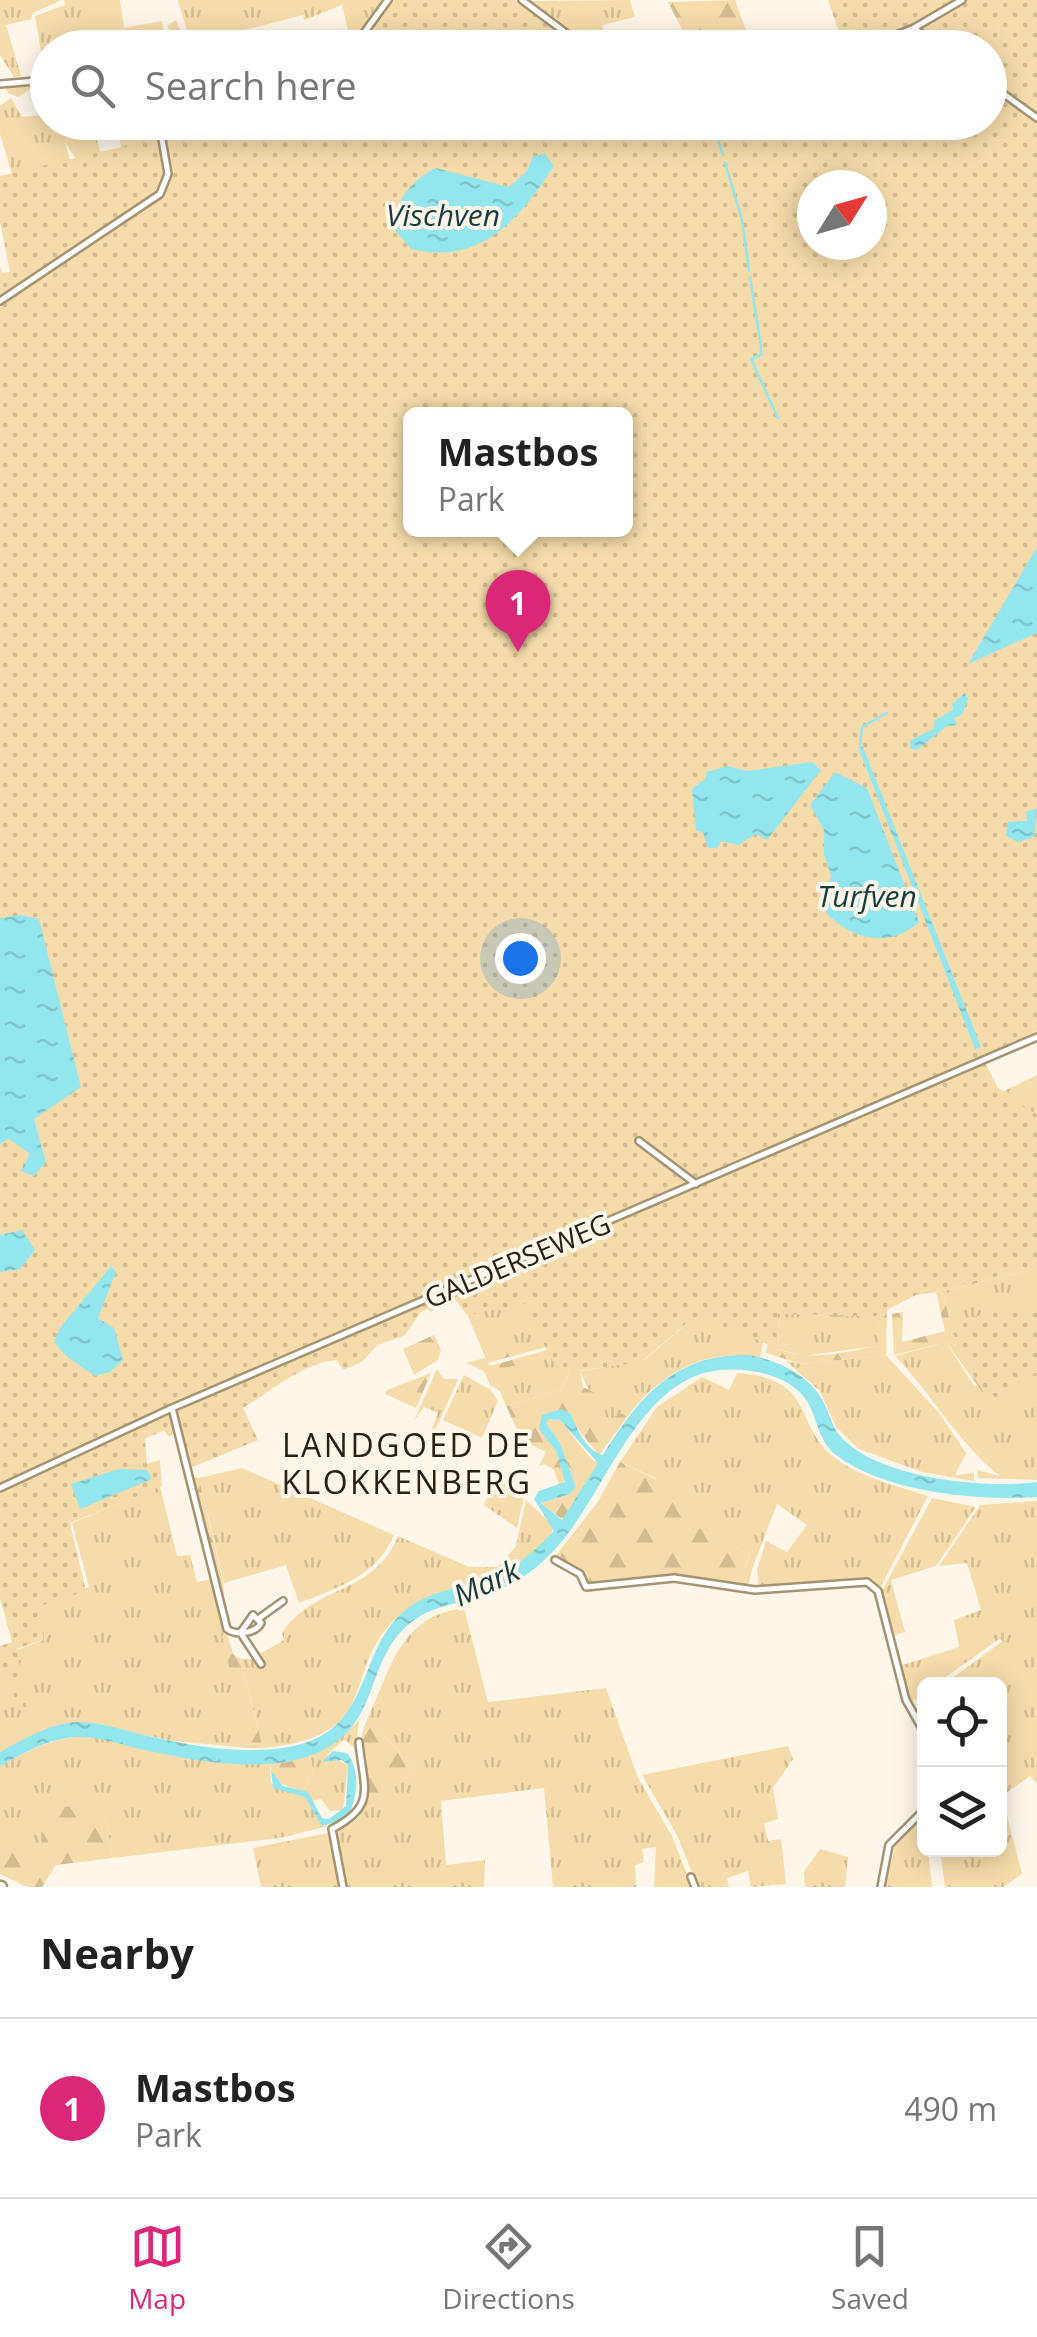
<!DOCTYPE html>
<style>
body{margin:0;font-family:"Open Sans",sans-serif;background:#f6f6f6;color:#222}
.controls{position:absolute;right:30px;bottom:30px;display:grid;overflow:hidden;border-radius:15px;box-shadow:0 5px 25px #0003}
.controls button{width:90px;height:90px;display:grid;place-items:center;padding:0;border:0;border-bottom:2px solid #e0e0e0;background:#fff;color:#222;font:50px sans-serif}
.compass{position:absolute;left:797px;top:170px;width:90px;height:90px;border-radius:50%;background:#fff;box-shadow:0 5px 25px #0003;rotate:53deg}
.you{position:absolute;left:520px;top:958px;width:35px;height:35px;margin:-25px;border:8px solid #fff;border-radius:50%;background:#1a73e8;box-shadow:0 0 0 15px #1a73e833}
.badge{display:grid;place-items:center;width:65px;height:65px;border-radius:50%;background:#db2777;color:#fff;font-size:32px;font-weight:700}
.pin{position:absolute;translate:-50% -82px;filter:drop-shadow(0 2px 5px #0008)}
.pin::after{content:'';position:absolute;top:52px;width:35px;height:30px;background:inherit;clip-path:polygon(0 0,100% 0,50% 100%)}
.popup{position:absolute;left:403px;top:407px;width:230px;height:130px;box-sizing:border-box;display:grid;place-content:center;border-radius:15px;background:#fff;filter:drop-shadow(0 2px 8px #0005);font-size:32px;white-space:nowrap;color:#767676}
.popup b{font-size:38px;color:#222}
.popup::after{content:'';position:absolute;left:50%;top:100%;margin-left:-20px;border:20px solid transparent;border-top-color:#fff}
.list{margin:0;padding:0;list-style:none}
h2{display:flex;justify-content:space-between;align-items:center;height:130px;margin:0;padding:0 40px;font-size:42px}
h2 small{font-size:32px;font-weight:400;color:#767676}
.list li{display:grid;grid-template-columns:65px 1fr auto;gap:30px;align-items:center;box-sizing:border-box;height:180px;padding:0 40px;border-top:2px solid #e0e0e0}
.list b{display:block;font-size:38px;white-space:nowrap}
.list p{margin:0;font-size:32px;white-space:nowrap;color:#767676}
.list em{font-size:32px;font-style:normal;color:#767676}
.icon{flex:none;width:55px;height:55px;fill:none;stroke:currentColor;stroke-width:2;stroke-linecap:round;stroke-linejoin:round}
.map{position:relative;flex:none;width:1037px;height:1887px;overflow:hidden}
.search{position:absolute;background:#fff;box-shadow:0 5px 25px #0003;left:30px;right:30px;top:30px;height:110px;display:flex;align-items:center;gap:25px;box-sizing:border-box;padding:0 35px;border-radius:55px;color:#767676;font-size:38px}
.sheet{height:310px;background:#fff}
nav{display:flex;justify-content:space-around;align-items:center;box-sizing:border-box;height:140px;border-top:2px solid #e0e0e0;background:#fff;font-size:28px;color:#767676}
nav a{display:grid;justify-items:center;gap:5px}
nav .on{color:#db2777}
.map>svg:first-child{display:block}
.grass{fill:url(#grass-tufts)}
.forest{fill:url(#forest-firs);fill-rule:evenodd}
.park{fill:url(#park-dots);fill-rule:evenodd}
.water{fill:url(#water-ripples);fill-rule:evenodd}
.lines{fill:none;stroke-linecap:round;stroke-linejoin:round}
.stream{stroke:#94e6ee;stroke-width:2.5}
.minor-casing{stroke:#a49474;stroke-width:10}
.highway-casing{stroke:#a49474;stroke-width:15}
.minor{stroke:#fff;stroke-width:5}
.highway{stroke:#fff;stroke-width:10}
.labels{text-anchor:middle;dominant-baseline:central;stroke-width:8;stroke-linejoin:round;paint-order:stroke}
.street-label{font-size:28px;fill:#282114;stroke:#fdf6e9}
.water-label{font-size:30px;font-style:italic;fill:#163d41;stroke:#fdf6e9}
.quarter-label{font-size:32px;letter-spacing:2.5px;fill:#282114;stroke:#fdf6e9}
</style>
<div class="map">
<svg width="1037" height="1887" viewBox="0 0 1037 1887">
<defs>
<pattern id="grass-tufts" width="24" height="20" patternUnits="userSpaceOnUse" patternTransform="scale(2.5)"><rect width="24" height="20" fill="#f6dcaa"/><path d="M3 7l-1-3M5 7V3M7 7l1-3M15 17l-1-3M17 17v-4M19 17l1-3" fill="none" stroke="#d3bc91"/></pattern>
<pattern id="forest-firs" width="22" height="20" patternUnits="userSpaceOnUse" patternTransform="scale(2.5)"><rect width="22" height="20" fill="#f6dcaa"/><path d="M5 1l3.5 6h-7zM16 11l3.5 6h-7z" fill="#d3bc91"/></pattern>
<pattern id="park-dots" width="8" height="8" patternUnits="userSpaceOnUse" patternTransform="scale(2.5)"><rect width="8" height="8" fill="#f6dcaa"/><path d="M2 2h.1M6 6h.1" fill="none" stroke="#d3bc91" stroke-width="1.8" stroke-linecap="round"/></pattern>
<pattern id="water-ripples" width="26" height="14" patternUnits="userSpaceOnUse" patternTransform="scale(2.5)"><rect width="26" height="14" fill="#94e6ee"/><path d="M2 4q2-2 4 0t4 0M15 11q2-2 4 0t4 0" fill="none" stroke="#80c5cb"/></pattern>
</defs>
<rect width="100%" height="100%" fill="#fdf6e9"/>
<path class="grass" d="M0 0H61L33 13 31 19 6 25 21 76 14 77 0 55Z
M64 0H120L124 28 162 21 166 47 48 48 47 77 39 76 42 57 35 16 65 5Z
M178 0H384L351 42 342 5 304 20 303 15 210 39 212 47H171L168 25 176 20 185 42H190Z
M630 0 635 17 603 25 602 47H589L528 1Z
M47 82 48 122 59 123 62 129 92 123 101 154 76 159 65 142 70 161 12 174 0 134V106L11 98 22 117 41 115 42 92 32 88 18 97 8 93 5 85Z
M114 123H156L160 139 122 149Z
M1037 1075V1118L1000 1093Z
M1037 1268V1308L950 1322 943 1291Z
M533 1298 546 1342 486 1359 467 1314Z
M780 1312 835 1317 879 1314 878 1346 803 1356 778 1349Z
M698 1314 763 1342 760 1358C706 1347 659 1374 628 1416L620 1413 609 1422 591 1409 593 1400 580 1371 643 1361Z
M946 1342 974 1386 1037 1372V1480L978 1478 977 1470 1000 1476C958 1443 932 1394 895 1356Z
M582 1344 561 1390 506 1406 492 1372Z
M886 1355 939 1413 966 1453 955 1475 974 1473V1481L922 1472 859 1449 836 1427 820 1391 786 1361 801 1364Z
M437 1369 444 1379H458L435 1431 432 1429 438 1413 424 1407 414 1421Z
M737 1373C817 1378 793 1426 835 1458 861 1478 898 1486 928 1496L880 1588 858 1579 759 1588 757 1570 766 1541 787 1552 807 1525 777 1504 752 1569 745 1568 750 1555 692 1525 655 1478 620 1462 657 1407 702 1377 729 1390Z
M464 1375 491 1390 498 1401 482 1438 443 1420Z
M242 1468 394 1535C378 1575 336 1589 299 1603L286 1565 224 1583 199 1478Z
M499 1471 527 1483 517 1528 484 1505Z
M160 1486 177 1556 190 1555 197 1582 212 1579 248 1748 173 1741 80 1722 43 1730 0 1752V1668L15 1651 43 1640 37 1607 89 1587 72 1523Z
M932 1498 976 1507 936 1566 891 1580 905 1632 892 1636 881 1593Z
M526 1500 554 1526C544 1573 440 1584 405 1611 334 1665 392 1736 263 1748L240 1659H251L284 1640 282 1633C314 1584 374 1596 398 1536L469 1567H498L516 1546Z
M1037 1501V1784L1030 1776 1002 1796 1022 1874 1003 1887H945L940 1850H1000V1684H944L1003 1641 999 1639 936 1684H924V1693L909 1704 899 1666 959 1647 954 1620 981 1610 967 1563 939 1566 980 1505Z
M464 1608 488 1702 606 1688 638 1778 672 1836 692 1887H654L656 1847 642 1849 644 1862 635 1865 636 1887H553L544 1788 441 1801 446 1865 485 1860 484 1887H346L336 1831 352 1823 415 1769 368 1718C391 1668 400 1616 464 1608Z
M359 1720 356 1749 344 1739 327 1755 348 1765 343 1810 330 1811 321 1799 313 1801 303 1791 313 1771 311 1759 270 1765 271 1783 305 1797 322 1825 328 1826 280 1838 113 1858 102 1803 45 1853 23 1856 0 1839V1766C24 1753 51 1738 79 1737 105 1736 130 1747 155 1752 223 1765 308 1777 359 1720Z
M788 1746 793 1759 773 1788 778 1819 764 1823 768 1841 781 1839 786 1884 751 1887 748 1871 727 1878 729 1887H698L677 1835 642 1775Z
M924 1817V1850H928L932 1887H886L895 1844Z
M328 1833 340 1887H261L253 1848Z
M820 1849 848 1857 845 1887H805L804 1872Z"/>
<path class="forest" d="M735 0 752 47H691L668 2Z
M892 1102 680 1309 488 1363 490 1366 750 1293C710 1309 669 1326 643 1361L580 1370 583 1387 595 1393 591 1409 604 1406 607 1422 620 1413 628 1416 599 1455 573 1423 545 1413 544 1435 556 1451 565 1479 560 1487 554 1470 545 1464 539 1466 546 1452 522 1440 506 1406 561 1390 582 1345 493 1372 500 1391 490 1385 484 1371 466 1363 545 1342 533 1299 459 1297 430 1312 425 1302Z
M1037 1264V1268L943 1291 950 1322 1037 1372 992 1405 946 1342 894 1355 892 1314 903 1312 902 1342 945 1331 936 1292 918 1295 915 1291Z
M775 1293 887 1301 886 1355 801 1364 766 1353ZM780 1312 835 1317 879 1314 877 1346C845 1352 810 1362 778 1349Z
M434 1335 441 1350 438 1360 414 1375 403 1349Z
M431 1373 416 1408 385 1394 387 1390Z
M549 1418 560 1420 592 1460 599 1462 563 1520 541 1503 570 1494 575 1484 560 1443 546 1423Z
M620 1462 702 1502 693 1525 750 1555 745 1567 752 1569 748 1587 679 1576 591 1585 554 1558 597 1503Z
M190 1476 199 1478 223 1582 226 1613Z
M227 1633 233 1654 240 1659 263 1748H248L222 1636Z
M368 1718 415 1769 359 1817C376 1787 350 1749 368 1718Z
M311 1758 313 1771 303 1791C287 1787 273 1783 270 1765Z
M102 1802 113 1858 56 1865 42 1887H27L0 1874V1839L7 1831 14 1835 20 1854 44 1853 41 1810Z"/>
<path class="park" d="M391 0H516L579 47 355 48Z
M828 0H1037V1031L982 1057 998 1088 1037 1115V1267L918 1294 875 1316 778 1314 776 1347 694 1317 641 1362 562 1373 549 1356 527 1303 467 1315 454 1298 421 1312 404 1336 377 1345 363 1361 344 1370 336 1360C303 1363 271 1391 243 1408L258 1440 188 1469 175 1433 169 1437 164 1430 145 1439 147 1464 160 1460 162 1486 70 1523 86 1591 37 1607 44 1639 17 1649 26 1707 18 1708 6 1669 0 1670V1646L12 1642 0 1598V266L2 273 10 272 0 222V176L159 138 161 123 990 122V48L835 47 843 44ZM812 185H872V245H812ZM410 414H626V530H410Z
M1037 1306V1374L999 1400 978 1384 947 1321Z"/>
<path class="water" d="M545 154 554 166C519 219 482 266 411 249L395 230C389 205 414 178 436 168L509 187 527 171 533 156Z
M1037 549V633L968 664 1034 552Z
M965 693 968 699 962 715 954 718 957 725 947 726 917 750 910 748 911 740 933 729 935 720 953 710 952 704Z
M858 747H863L981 1047 975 1049Z
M812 762 821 770 767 840 756 834 738 845 721 841 717 848H708L703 833 696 830 692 789 705 779 707 772 728 766 747 771Z
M835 772 867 788 919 922C889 950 848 939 823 909L831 875 824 855V830L810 805Z
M1037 808 1034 837 1018 842 1006 836 1007 822 1027 821 1026 812Z
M21 915 39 919 81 1087 34 1119 46 1162 34 1176 21 1171 30 1154 9 1139 0 1144V918Z
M22 1230 35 1250 20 1269 0 1272V1235Z
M111 1266 116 1272 98 1318 114 1328 123 1360 110 1372 95 1376 66 1356 54 1342 60 1328Z
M748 1355C778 1360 810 1375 824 1403 830 1415 832 1427 841 1437 879 1479 987 1489 1037 1482V1497C981 1501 885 1493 836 1455 819 1442 818 1421 808 1403 792 1375 748 1367 720 1370 638 1378 606 1494 556 1548 540 1566 518 1583 495 1592 461 1605 426 1603 400 1633 370 1666 375 1714 336 1742 286 1779 200 1762 144 1750 122 1745 100 1736 77 1737 49 1738 24 1753 0 1766V1752C24 1739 50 1723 78 1722 104 1722 128 1732 153 1737 201 1748 274 1760 319 1737 371 1710 362 1642 408 1608 434 1589 465 1588 494 1577 516 1568 538 1548 554 1531L534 1499 539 1491 565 1482 556 1451 539 1429 542 1415 561 1409 570 1413C577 1427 584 1450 603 1455 639 1397 674 1354 748 1355ZM549 1419 560 1420 598 1463 562 1520 541 1503 570 1494 576 1487 560 1443 546 1423Z
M119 1469 147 1470 152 1479 80 1509 71 1484Z
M333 1751 347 1753C361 1769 358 1804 345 1819L322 1826 305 1797 273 1788 271 1770 283 1786 308 1792 322 1818 329 1819 346 1806 348 1765 342 1760 322 1762Z"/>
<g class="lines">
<path class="stream" d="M713 122 723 155
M725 162 742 220 749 271
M750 277 761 347V355L751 359 778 418
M860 746 862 727 887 713"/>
<defs>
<path id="minor" d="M522 0 586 48
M914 28 939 48
M353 48 388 0
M864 48 914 28 962 0
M0 84 48 80
M990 84 1037 118
M0 301 160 194 168 174 159 122
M639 1141 696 1184
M172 1408 227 1629C237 1636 256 1633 261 1623L253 1615 241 1632
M0 1488 172 1408 1037 1037
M555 1560 580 1574 586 1587 674 1578 755 1590 867 1582 878 1591 906 1700 924 1732
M258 1619 283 1601
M240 1632 261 1664
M691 1877 695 1887
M343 1887 332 1829C378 1805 363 1788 359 1742
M881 1887 889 1845 924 1810"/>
<path id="highway" d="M0 1887H1"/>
</defs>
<use href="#minor" class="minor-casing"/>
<use href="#highway" class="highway-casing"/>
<use href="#minor" class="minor"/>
<use href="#highway" class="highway"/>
</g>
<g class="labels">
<g class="street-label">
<text transform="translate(517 1260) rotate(-23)">GALDERSEWEG</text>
</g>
<g class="water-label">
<text x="443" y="214">Vischven</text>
<text x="867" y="895">Turfven</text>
<text transform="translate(486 1582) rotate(-25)">Mark</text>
</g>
<g class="quarter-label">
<text x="407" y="1444">LANDGOED DE<tspan x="407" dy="37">KLOKKENBERG</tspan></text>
</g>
</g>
</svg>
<div class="controls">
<button><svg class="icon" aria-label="locate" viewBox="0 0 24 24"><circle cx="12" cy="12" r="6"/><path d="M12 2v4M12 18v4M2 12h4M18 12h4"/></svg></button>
<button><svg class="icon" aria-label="layers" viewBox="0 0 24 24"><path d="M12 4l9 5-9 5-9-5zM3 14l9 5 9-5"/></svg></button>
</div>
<svg class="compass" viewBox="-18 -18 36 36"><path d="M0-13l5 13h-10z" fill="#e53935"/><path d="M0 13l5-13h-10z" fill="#767676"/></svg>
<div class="you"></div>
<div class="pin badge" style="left:518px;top:652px">1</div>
<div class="popup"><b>Mastbos</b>Park</div>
<div class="search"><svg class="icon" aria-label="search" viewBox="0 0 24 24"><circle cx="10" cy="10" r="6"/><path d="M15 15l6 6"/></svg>Search here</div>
</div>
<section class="sheet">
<h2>Nearby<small></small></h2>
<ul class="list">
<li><span class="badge">1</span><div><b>Mastbos</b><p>Park</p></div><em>490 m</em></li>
</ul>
</section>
<nav>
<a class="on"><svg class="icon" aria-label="map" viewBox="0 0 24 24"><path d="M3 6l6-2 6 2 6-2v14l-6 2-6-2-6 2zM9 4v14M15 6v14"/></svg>Map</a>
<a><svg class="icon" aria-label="directions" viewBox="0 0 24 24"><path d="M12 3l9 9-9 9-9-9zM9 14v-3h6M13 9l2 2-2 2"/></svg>Directions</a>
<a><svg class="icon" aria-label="saved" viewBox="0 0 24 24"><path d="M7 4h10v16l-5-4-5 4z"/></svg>Saved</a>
</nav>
